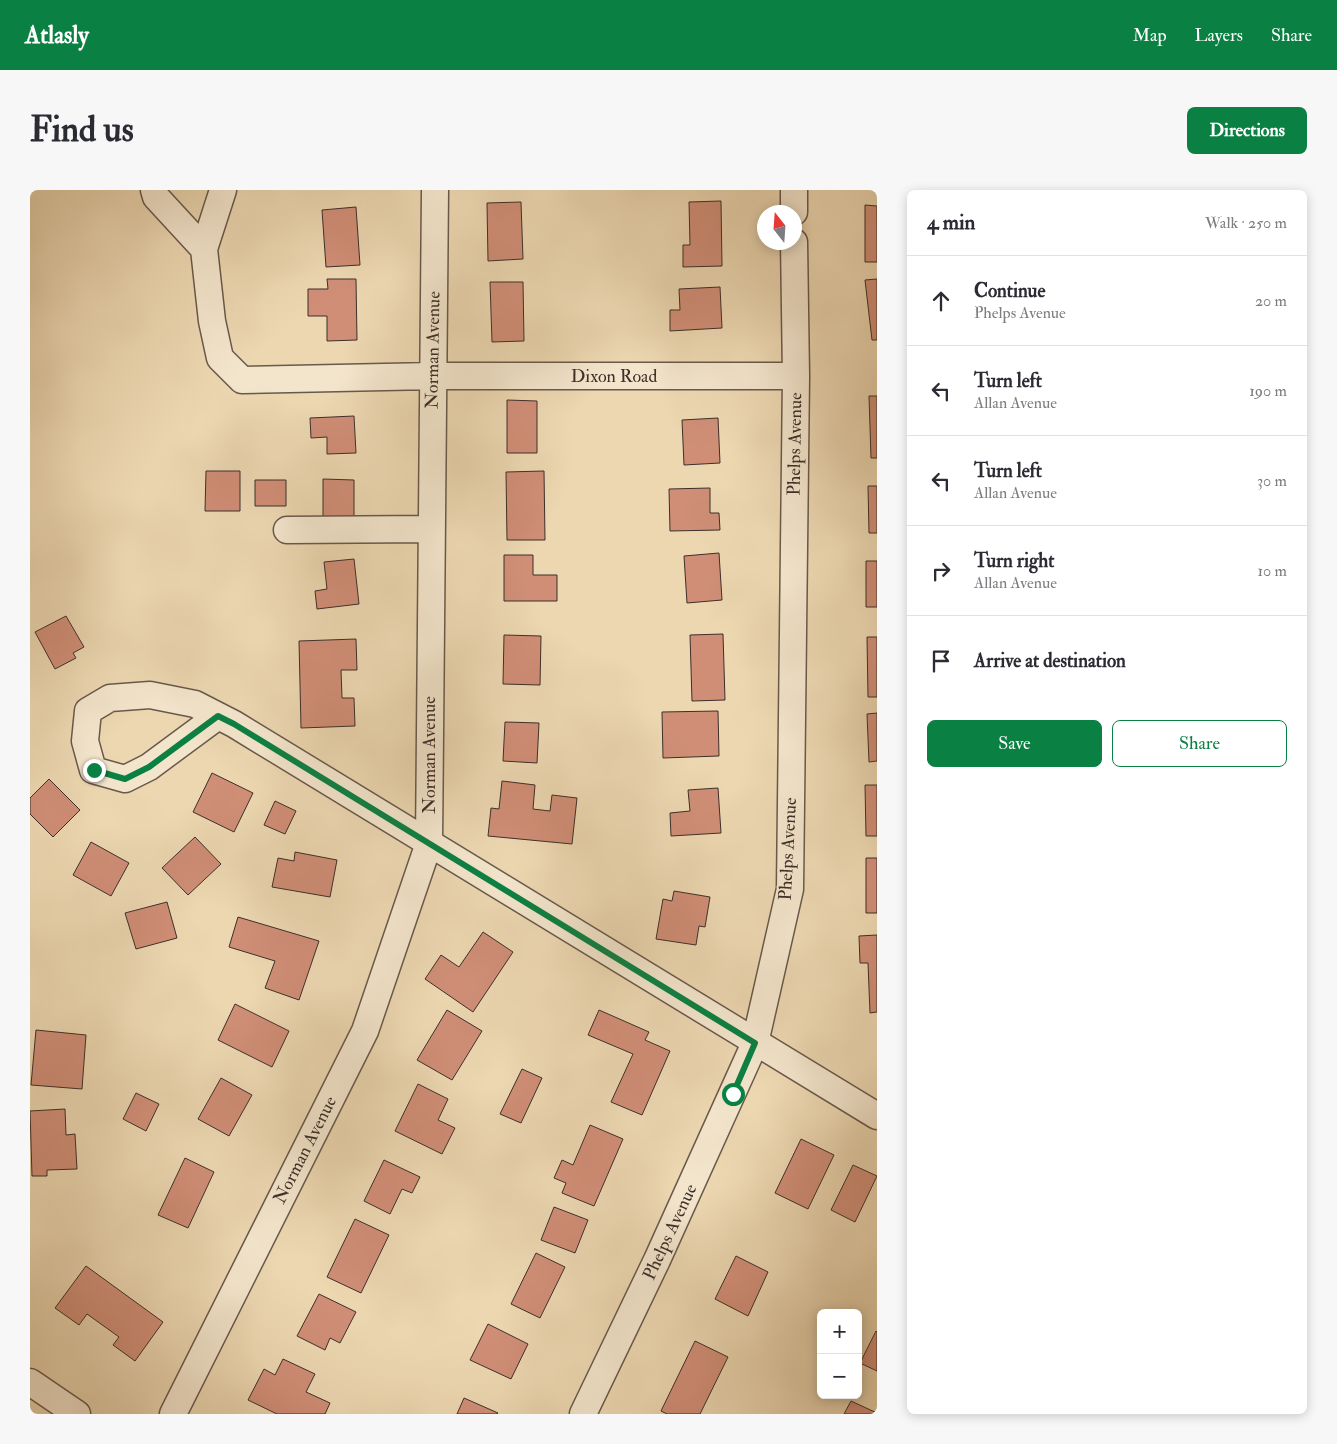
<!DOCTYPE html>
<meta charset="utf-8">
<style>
body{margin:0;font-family:"IM FELL Double Pica",serif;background:#f7f7f7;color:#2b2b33}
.controls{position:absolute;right:15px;bottom:15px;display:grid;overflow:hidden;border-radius:8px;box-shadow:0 2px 12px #0003}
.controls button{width:45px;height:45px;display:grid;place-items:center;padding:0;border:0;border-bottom:1px solid #e1e1e2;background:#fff;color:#2b2b33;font:25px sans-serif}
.compass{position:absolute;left:727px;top:15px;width:45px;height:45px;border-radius:50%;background:#fff;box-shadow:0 2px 12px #0003;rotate:343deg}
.stop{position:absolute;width:15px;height:15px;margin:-11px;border:4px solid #0b8043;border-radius:50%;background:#fff}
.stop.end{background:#0b8043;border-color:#fff;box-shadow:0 1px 5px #0008}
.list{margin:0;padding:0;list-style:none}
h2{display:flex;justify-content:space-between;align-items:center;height:65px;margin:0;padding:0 20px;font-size:21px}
h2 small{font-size:16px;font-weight:400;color:#7c7c81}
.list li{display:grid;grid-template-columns:32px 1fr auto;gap:15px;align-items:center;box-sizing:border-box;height:90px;padding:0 20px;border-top:1px solid #e1e1e2}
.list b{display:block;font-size:19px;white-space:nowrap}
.list p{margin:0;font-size:16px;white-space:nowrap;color:#7c7c81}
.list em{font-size:16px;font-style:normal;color:#7c7c81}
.actions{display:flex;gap:10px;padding:15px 20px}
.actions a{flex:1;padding:11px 0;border:1px solid #0b8043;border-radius:8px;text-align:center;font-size:18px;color:#0b8043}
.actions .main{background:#0b8043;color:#fff}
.icon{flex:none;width:28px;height:28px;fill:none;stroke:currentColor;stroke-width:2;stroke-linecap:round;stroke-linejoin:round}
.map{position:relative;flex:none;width:847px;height:1224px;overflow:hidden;border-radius:8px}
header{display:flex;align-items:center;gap:30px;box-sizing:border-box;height:70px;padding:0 25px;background:#0b8043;color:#fff}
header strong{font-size:24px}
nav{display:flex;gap:28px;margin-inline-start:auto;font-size:18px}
.intro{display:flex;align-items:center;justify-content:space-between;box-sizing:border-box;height:120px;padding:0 30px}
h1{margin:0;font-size:35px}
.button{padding:12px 22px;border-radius:8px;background:#0b8043;color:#fff;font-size:18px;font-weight:700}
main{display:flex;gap:30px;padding:0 30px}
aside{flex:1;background:#fff;border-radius:8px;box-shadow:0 2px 12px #0003}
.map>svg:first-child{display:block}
.building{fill:#d08e77;stroke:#3d2f29}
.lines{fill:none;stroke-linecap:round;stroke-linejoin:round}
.minor-casing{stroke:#69594b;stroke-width:29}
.minor{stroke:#f3e5cc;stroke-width:26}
.route{stroke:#0b8043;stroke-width:6}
.labels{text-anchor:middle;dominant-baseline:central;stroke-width:4;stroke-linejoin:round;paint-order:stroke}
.street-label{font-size:18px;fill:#3d2f29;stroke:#f3e5cc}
</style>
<header>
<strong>Atlasly</strong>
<nav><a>Map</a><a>Layers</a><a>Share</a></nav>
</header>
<div class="intro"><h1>Find us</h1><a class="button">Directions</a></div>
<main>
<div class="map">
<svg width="847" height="1224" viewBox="0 0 847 1224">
<rect width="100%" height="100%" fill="#ecd7b1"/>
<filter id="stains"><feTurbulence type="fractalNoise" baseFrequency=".004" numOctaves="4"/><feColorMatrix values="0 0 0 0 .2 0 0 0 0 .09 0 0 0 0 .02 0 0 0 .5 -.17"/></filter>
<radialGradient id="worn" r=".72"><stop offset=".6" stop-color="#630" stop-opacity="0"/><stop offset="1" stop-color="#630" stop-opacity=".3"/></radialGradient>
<path class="building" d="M691 11 692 76 653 77V55H660L659 12Z
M491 12 493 69 458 71 457 13Z
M835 15 847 16V72H835Z
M326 17 330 75 296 77 292 20Z
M297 89H326L327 150 297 151V126H278V99H298Z
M847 89V150H842L835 90Z
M460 92H493L494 151 462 152Z
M690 97 692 138 640 141V120H650L649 99Z
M839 206H847V268H841Z
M477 210 507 211V263H477Z
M324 226 326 263 297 264V247L281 248 280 228Z
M688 228 690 273 654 275 652 230Z
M176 281H210V321H175Z
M514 281 515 350H477L476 282Z
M293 289 324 290V333L293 332Z
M225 290H256V316H225Z
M838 296H847V343H839Z
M680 298V323H689L690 340 640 341 639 299Z
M689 363 692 410 657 413 654 366Z
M474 365H503V385H527V411H474Z
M324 369 329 414 287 419 285 401 297 399 294 372Z
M836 371H847V417H836Z
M36 426 54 457 43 463 46 468 25 479 5 442Z
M693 444 695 510 662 511 660 445Z
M474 445 511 446 510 495 473 494Z
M837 447H847V507H838Z
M326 449 327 480H311L312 508H324L325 536 271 538 269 451Z
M688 521 689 566 633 568 632 522Z
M847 523V571L839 572 837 524Z
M475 532 509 533 507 573 473 571Z
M182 583 223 603 204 642 163 622Z
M19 589 50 620 23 647 0 624V608Z
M472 591 505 595 503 619 520 621 522 605 547 608 542 654 458 646 461 618 469 619Z
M835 595H847V646H836Z
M688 598 691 643 641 646 640 623 660 621 658 600Z
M245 611 266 621 255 644 234 635Z
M165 647 191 674 158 705 132 678Z
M61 652 99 673 81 706 43 685Z
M265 662 307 670 300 707 242 697 248 668 264 671Z
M836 668H847V723H836Z
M644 701 680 707 675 737 669 736 666 755 626 749 633 709 642 711Z
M137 712 147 748 106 759 95 723Z
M208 727 289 751 269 810 235 798 245 771 199 757Z
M453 742 483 762 443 822 395 789 411 765 429 777Z
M847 745V822L840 823 838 773H830L829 746Z
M205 814 259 841 242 877 188 850Z
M417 820 452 841 422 890 387 870Z
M569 820 619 842 615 850 640 861 612 925 581 912 603 864 558 845Z
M6 840 56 845 52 899 1 895Z
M492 879 512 888 491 933 470 924Z
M191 888 222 905 199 946 168 929Z
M388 894 418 909 408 930 425 938 412 964 365 941Z
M106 903 129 914 116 941 93 929Z
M35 919 36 945 45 944 47 979 17 980V986H2L0 921Z
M560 935 593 949 564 1016 532 1003 536 993 524 988 532 970 543 975Z
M771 949 804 965 778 1019 745 1003Z
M155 968 184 982 158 1038 128 1025Z
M354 970 390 987 382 1003 372 999 360 1024 334 1011Z
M823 975 847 986 825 1032 801 1020Z
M524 1017 558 1030 545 1063 511 1050Z
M325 1029 359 1045 331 1103 297 1087Z
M506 1063 535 1077 510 1128 481 1114Z
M706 1066 738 1082 718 1126 685 1109Z
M56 1076 133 1132 105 1171 83 1155 89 1147 57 1124 49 1135 25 1118Z
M289 1104 326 1122 310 1153 300 1148 295 1160 267 1146Z
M458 1134 498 1154 481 1189 440 1170Z
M846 1141 847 1142V1181L830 1173Z
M665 1151 698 1167 670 1224H637L631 1221Z
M253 1169 285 1184 276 1202 300 1213 295 1224H247L218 1210 234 1179 245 1185Z
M434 1208 468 1223 467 1224H427Z
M821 1211 847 1223V1224H814Z"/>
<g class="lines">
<defs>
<path id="minor" d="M124 0 126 7 174 59
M193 0 174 59 182 131 190 168 212 190 402 186H766
M764 0V22
M257 340 401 339
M188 526 119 577 95 589 63 580 55 551 58 521 80 508 120 505 165 514 204 534 847 926
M0 1192 47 1224
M143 1224 335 841 399 653 405 0
M553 1224 627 1070 725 853 760 699 766 186 764 52"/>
</defs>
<use href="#minor" class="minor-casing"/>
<use href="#minor" class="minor"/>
</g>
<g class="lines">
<path class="route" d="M64 580 95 589 119 577 188 526 204 534 725 853 703 904"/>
</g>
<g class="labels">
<g class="street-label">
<text transform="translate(403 160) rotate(-89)">Norman Avenue</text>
<text x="584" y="186">Dixon Road</text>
<text transform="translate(765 254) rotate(-89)">Phelps Avenue</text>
<text transform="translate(399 565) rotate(-90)">Norman Avenue</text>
<text transform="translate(758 659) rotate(-87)">Phelps Avenue</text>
<text transform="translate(275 960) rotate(-63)">Norman Avenue</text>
<text transform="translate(640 1042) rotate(-65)">Phelps Avenue</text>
</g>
</g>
<rect width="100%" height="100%" filter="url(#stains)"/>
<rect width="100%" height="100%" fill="url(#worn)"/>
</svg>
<div class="controls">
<button>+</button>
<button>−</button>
</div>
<svg class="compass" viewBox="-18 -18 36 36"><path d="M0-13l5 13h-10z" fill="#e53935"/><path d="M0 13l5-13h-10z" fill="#7c7c81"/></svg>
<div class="stop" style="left:703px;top:904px"></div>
<div class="stop end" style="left:64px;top:580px"></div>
</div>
<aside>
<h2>4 min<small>Walk · 250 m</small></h2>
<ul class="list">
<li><svg class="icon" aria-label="ahead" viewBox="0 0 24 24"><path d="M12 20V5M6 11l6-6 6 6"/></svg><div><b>Continue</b><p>Phelps Avenue</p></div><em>20 m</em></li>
<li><svg class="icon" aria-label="left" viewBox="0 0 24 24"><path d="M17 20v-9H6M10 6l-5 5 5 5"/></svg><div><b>Turn left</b><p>Allan Avenue</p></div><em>190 m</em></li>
<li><svg class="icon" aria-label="left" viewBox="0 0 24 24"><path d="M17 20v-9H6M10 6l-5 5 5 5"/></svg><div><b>Turn left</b><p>Allan Avenue</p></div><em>30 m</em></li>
<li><svg class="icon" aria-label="right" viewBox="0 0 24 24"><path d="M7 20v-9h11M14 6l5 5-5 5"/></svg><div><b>Turn right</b><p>Allan Avenue</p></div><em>10 m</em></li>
<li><svg class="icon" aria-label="arrive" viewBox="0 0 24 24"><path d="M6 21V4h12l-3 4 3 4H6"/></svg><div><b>Arrive at destination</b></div></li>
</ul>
<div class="actions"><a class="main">Save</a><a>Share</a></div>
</aside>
</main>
